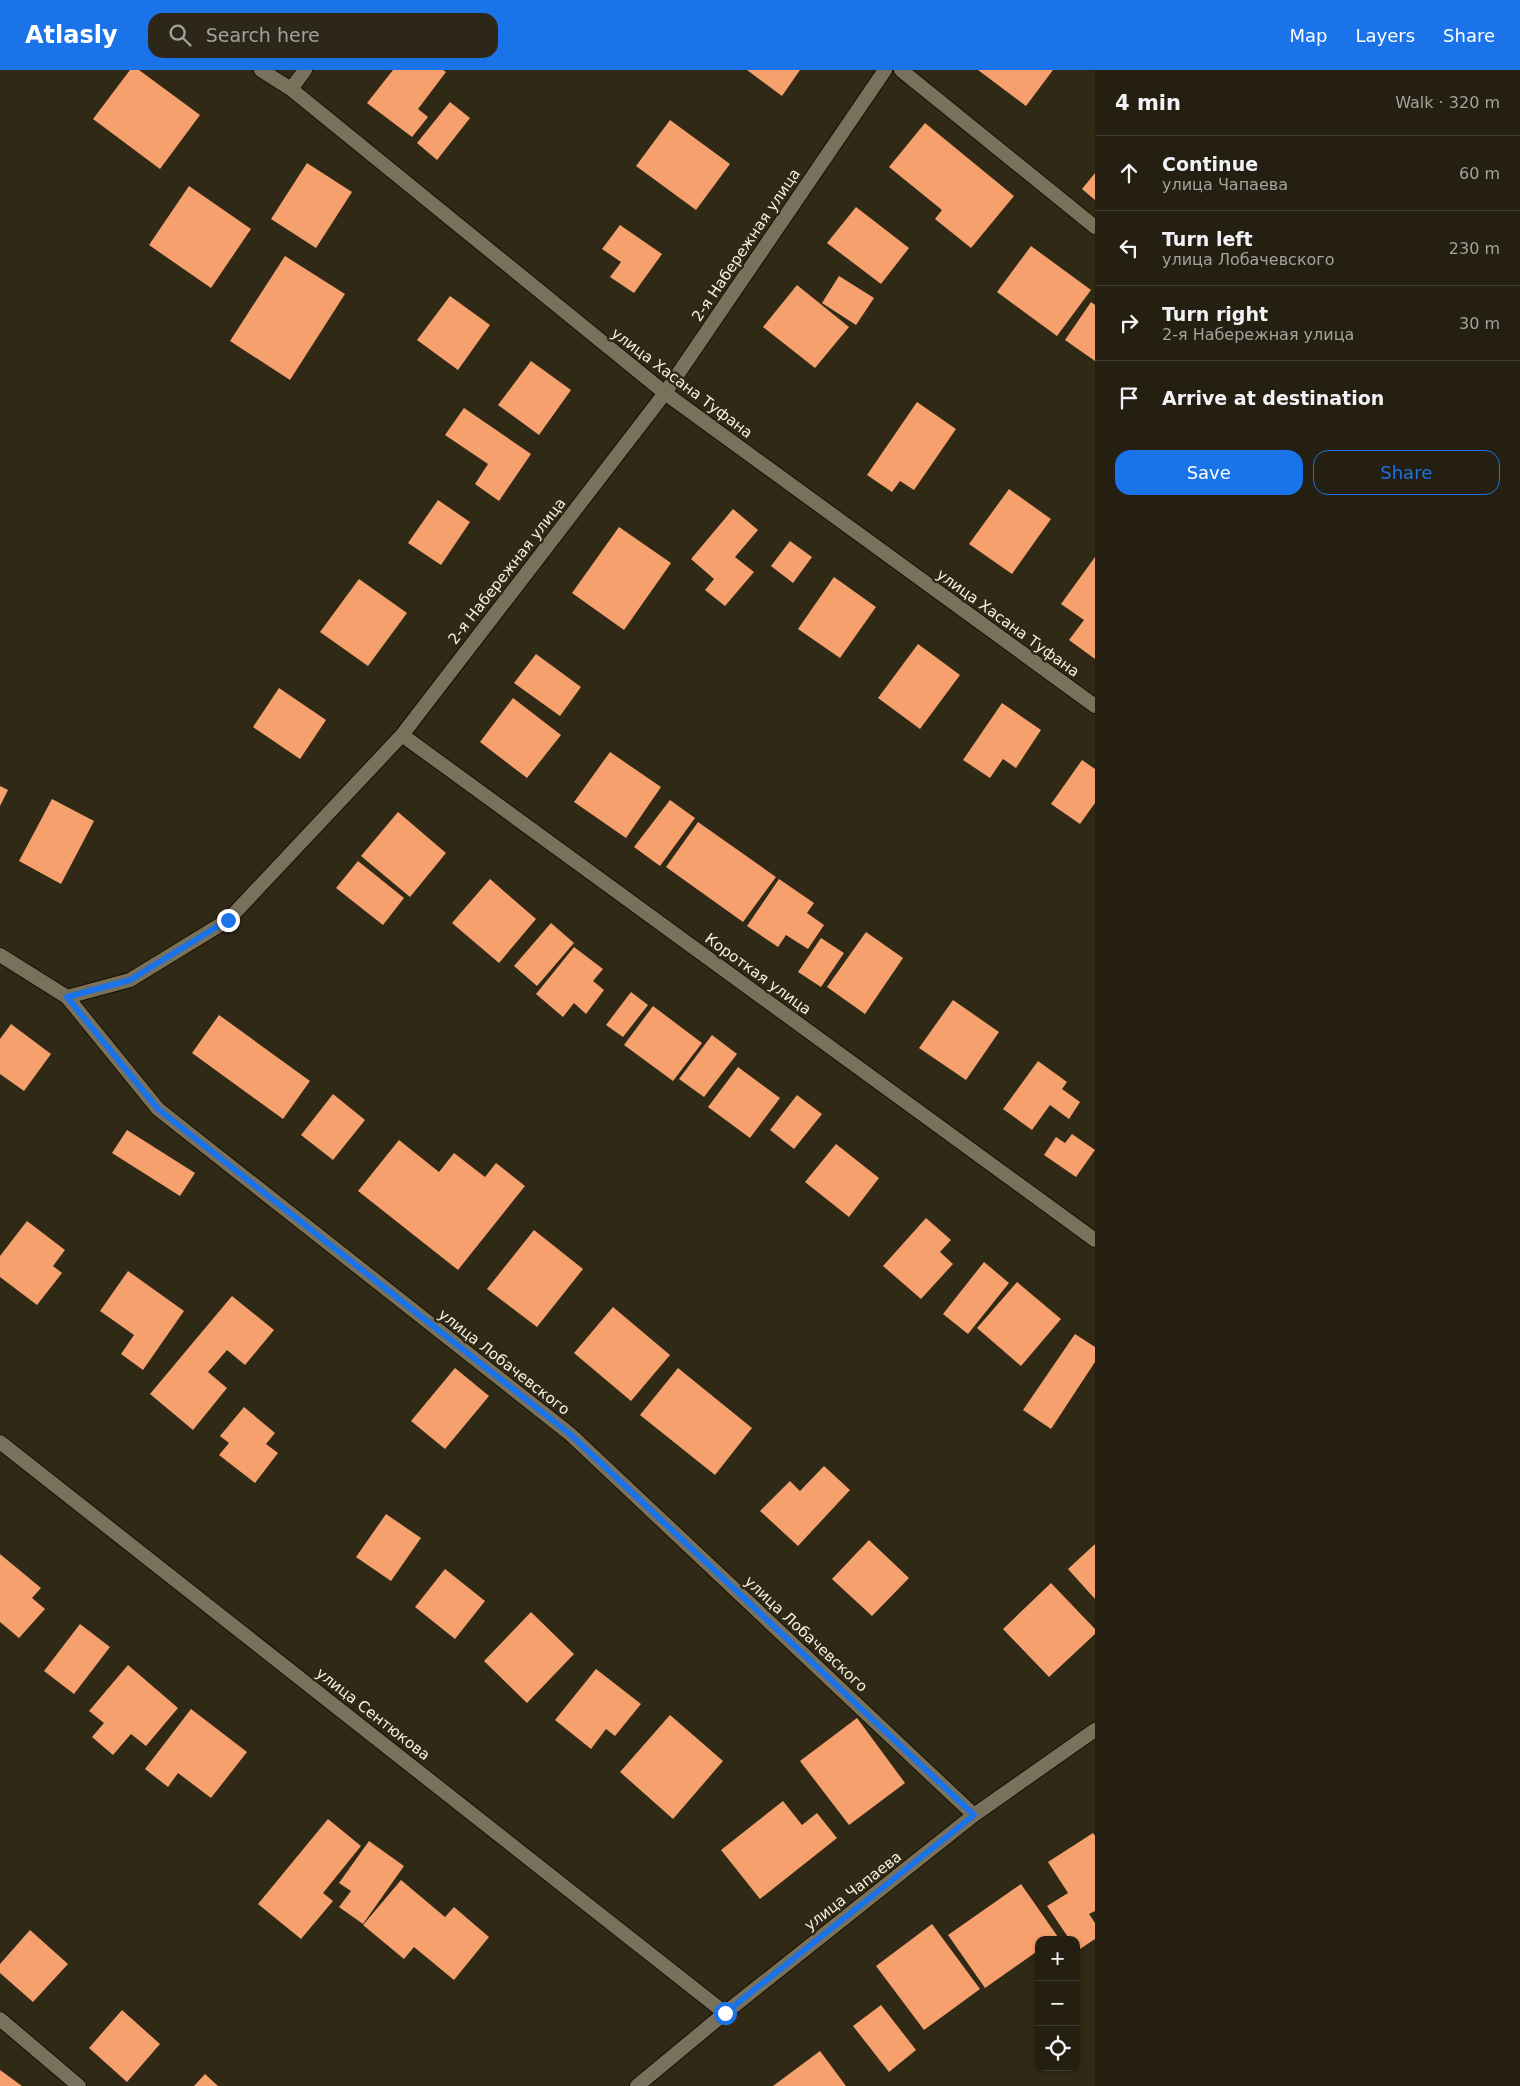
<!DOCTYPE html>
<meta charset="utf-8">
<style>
body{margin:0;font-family:"DejaVu Sans",sans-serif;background:#2c2719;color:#f1f3f6}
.controls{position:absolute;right:15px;bottom:15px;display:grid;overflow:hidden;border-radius:10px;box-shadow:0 1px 4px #0004}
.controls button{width:45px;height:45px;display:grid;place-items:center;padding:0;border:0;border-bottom:1px solid #413d30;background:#241f10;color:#f1f3f6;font:25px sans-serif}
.stop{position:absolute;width:15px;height:15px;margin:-11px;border:4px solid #1a73e8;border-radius:50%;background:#fff}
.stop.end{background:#1a73e8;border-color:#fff;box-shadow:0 1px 5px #0008}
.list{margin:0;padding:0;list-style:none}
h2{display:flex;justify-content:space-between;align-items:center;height:65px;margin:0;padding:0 20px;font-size:21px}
h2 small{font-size:16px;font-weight:400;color:#a3a29f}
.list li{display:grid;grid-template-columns:32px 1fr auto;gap:15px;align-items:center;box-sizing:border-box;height:75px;padding:0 20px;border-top:1px solid #413d30}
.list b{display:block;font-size:19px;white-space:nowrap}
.list p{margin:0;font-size:16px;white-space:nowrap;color:#a3a29f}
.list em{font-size:16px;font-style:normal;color:#a3a29f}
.actions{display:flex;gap:10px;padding:15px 20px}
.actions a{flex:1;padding:11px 0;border:1px solid #1a73e8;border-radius:15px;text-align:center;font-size:18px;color:#1a73e8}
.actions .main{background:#1a73e8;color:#fff}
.icon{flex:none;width:28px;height:28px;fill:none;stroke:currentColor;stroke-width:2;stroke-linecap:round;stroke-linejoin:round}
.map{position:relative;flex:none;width:1095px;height:2016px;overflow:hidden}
header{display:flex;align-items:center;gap:30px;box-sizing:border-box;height:70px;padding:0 25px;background:#1a73e8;color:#fff}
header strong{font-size:24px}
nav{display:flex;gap:28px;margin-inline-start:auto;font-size:18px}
.search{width:350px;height:45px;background:#2c2719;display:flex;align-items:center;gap:12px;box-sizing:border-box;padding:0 18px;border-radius:15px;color:#a3a29f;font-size:19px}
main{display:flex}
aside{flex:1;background:#241f10}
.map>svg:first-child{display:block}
.building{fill:#f6a16d}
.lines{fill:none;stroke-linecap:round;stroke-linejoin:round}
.minor-casing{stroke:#181101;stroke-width:16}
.minor{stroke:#79715b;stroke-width:14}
.route{stroke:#1a73e8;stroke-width:6}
.labels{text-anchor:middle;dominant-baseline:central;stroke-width:5;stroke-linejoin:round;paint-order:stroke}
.street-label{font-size:15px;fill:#f6f1e4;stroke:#302915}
</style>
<header>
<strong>Atlasly</strong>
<div class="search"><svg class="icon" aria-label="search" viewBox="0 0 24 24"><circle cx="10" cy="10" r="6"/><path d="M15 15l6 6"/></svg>Search here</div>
<nav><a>Map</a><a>Layers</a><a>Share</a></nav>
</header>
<main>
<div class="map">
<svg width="1095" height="2016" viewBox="0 0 1095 2016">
<rect width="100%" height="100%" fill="#302915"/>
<path class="building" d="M130 0H139L200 45 160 99 93 49Z
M393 0H443L446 2 418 39 428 47 412 67 367 33Z
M747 0H800L782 26Z
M978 0H1053L1026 36Z
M450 32 470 48 437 90 417 73Z
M670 50 730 94 696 140 636 96Z
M925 53 1014 126 971 178 935 149 942 140 889 97Z
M307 93 352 122 316 178 271 149Z
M1095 103V130L1082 119Z
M189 116 251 159 211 218 149 175Z
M856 137 909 178 881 214 827 173Z
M620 155 662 184 634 223 610 207 621 192 602 179Z
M1031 176 1091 220 1057 266 997 222Z
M285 186 345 224 290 310 230 271Z
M839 206 874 228 856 255 822 233Z
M797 215 849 257 815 298 763 257Z
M450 226 490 255 458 300 417 270Z
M1091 232 1095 235V291L1065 270Z
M531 291 571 320 539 365 498 335Z
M917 332 956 359 914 420 900 411 892 422 867 405Z
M464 338 531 384 499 431 475 414 488 394 445 365Z
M1009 419 1051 449 1012 504 969 474Z
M438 430 470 452 441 495 408 473Z
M733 439 758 460 735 487 754 502 725 536 705 520 714 509 691 489Z
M619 457 671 493 624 560 572 523Z
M790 471 812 487 793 513 771 496Z
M1095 487V589L1069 570 1084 550 1061 534Z
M834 507 876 537 840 588 798 559Z
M359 509 407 543 368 596 320 562Z
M918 574 960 605 920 659 878 628Z
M536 584 581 617 560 646 514 613Z
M279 618 326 650 300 689 253 657Z
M513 628 561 665 527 708 480 672Z
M1002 633 1041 660 1016 698 1003 689 990 708 963 690Z
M610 682 661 717 626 768 574 732Z
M1082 690 1095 699V733L1080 754 1051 734Z
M0 716 8 720 0 736Z
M52 729 94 751 61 814 19 791Z
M670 730 695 748 660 796 634 777Z
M398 742 446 783 410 827 361 786Z
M698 752 776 807 743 852 666 797Z
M358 791 404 828 383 855 336 818Z
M490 809 536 849 499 893 452 853Z
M779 809 814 833 807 843 824 855 808 879 786 865 778 877 747 856Z
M551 853 574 873 537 916 514 896Z
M866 862 903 888 865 944 827 917Z
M821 868 844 883 821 917 798 902Z
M574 877 603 899 593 911 604 920 586 944 574 933 563 947 536 924Z
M631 922 648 935 623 967 606 955Z
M953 930 999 962 966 1010 919 978Z
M653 936 702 973 673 1011 624 975Z
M219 945 310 1011 283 1049 192 983Z
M11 954 51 984 24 1021 0 1004V969Z
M712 965 737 984 704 1027 679 1009Z
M1038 991 1067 1012 1062 1019 1080 1032 1069 1049 1050 1035 1032 1060 1003 1039Z
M738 997 780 1028 750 1068 708 1037Z
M333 1024 365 1050 333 1090 301 1065Z
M797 1025 822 1044 794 1079 770 1060Z
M127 1060 195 1103 180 1126 112 1083Z
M1072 1064 1095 1080 1076 1107 1044 1085 1056 1067 1065 1073Z
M399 1070 439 1102 454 1083 485 1107 496 1093 525 1116 458 1200 358 1121Z
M836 1074 879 1108 849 1147 805 1112Z
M926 1148 951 1170 940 1182 953 1194 921 1229 883 1196Z
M27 1151 65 1180 53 1196 62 1203 37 1235 0 1207V1186Z
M534 1160 583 1199 537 1257 487 1219Z
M984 1192 1009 1213 968 1264 943 1244Z
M128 1201 184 1241 143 1300 121 1284 134 1265 100 1241Z
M1017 1212 1061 1249 1021 1296 977 1258Z
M232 1226 274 1260 245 1295 227 1280 208 1302 227 1318 193 1360 150 1324Z
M613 1237 670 1285 631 1331 574 1283Z
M1075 1264 1095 1277V1292L1051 1359 1023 1340Z
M455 1298 489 1326 445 1379 411 1351Z
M678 1298 752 1358 715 1405 640 1345Z
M244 1337 275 1363 266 1374 278 1383 255 1413 219 1385 229 1373 220 1366Z
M824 1396 850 1420 798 1476 760 1441 790 1411 800 1421Z
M386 1444 421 1468 391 1511 356 1487Z
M869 1470 909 1508 872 1546 832 1509Z
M1095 1474V1529L1068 1499Z
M0 1484 41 1518 32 1528 45 1539 19 1568 0 1552Z
M445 1499 485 1531 455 1569 415 1537Z
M1051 1513 1095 1559V1564L1049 1607 1003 1559Z
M531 1542 574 1584 527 1633 484 1591Z
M80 1554 110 1577 74 1624 44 1601Z
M128 1595 178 1638 146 1676 131 1664 113 1685 92 1667 104 1653 89 1641Z
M596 1599 641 1634 615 1666 606 1659 591 1679 555 1650Z
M191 1639 247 1682 211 1728 178 1703 168 1717 145 1699Z
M670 1645 723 1691 673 1749 620 1702Z
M857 1648 905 1713 849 1755 800 1691Z
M783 1731 802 1755 817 1743 837 1768 760 1829 721 1780Z
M328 1749 361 1776 323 1823 333 1831 301 1869 258 1834Z
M1093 1763 1095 1766V1841L1089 1844 1095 1853V1869L1077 1881 1076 1870H1070L1047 1836 1068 1823 1048 1792Z
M369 1771 404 1796 363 1854 339 1837 351 1821 339 1813Z
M401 1810 445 1847 454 1837 489 1867 454 1910 414 1877 404 1889 363 1855Z
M1021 1814 1058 1867 1054 1870H1039V1880L985 1918 948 1865Z
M932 1854 980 1919 924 1960 876 1896Z
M30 1860 68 1894 33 1932 0 1903V1894Z
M881 1935 916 1980 889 2002 853 1956Z
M122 1940 160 1974 127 2012 89 1978Z
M820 1981 846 2016H773Z
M0 2000 22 2016H0Z
M205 2004 218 2016H194Z"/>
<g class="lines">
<defs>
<path id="minor" d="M261 0 291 19 665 323 1095 636
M901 0 1095 157
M291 19 305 0
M402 665 1095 1170
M0 885 67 927 158 1039 570 1364 974 1745
M67 927 130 910 228 850 402 665 665 323 885 0
M0 1372 725 1943
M0 1949 79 2016
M637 2016 725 1943 974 1745 1095 1660"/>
</defs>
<use href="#minor" class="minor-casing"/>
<use href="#minor" class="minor"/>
</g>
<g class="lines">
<path class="route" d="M228 850 130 910 67 927 158 1039 570 1364 974 1745 725 1943"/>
</g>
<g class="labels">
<g class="street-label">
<text transform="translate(746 175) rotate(-56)">2-я Набережная улица</text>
<text transform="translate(682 313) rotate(37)">улица Хасана Туфана</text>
<text transform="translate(507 501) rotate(-52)">2-я Набережная улица</text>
<text transform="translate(1008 553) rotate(36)">улица Хасана Туфана</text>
<text transform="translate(758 904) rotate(36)">Короткая улица</text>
<text transform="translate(504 1292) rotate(38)">улица Лобачевского</text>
<text transform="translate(806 1564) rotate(43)">улица Лобачевского</text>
<text transform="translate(373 1644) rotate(38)">улица Сентюкова</text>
<text transform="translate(853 1821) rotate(-38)">улица Чапаева</text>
</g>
</g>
</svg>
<div class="controls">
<button>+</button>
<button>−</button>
<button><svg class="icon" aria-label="locate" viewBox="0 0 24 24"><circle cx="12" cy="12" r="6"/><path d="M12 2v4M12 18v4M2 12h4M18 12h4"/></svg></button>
</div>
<div class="stop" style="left:725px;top:1943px"></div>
<div class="stop end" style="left:228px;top:850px"></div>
</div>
<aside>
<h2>4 min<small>Walk · 320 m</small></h2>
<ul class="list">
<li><svg class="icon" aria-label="ahead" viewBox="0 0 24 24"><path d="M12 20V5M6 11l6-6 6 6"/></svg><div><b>Continue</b><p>улица Чапаева</p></div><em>60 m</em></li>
<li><svg class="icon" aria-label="left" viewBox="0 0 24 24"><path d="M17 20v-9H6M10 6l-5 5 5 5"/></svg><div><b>Turn left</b><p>улица Лобачевского</p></div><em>230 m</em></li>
<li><svg class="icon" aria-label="right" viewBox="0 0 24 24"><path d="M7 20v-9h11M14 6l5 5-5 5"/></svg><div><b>Turn right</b><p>2-я Набережная улица</p></div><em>30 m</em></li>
<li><svg class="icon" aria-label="arrive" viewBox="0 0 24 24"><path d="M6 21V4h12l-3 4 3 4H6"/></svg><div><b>Arrive at destination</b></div></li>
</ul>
<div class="actions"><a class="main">Save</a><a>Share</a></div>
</aside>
</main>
